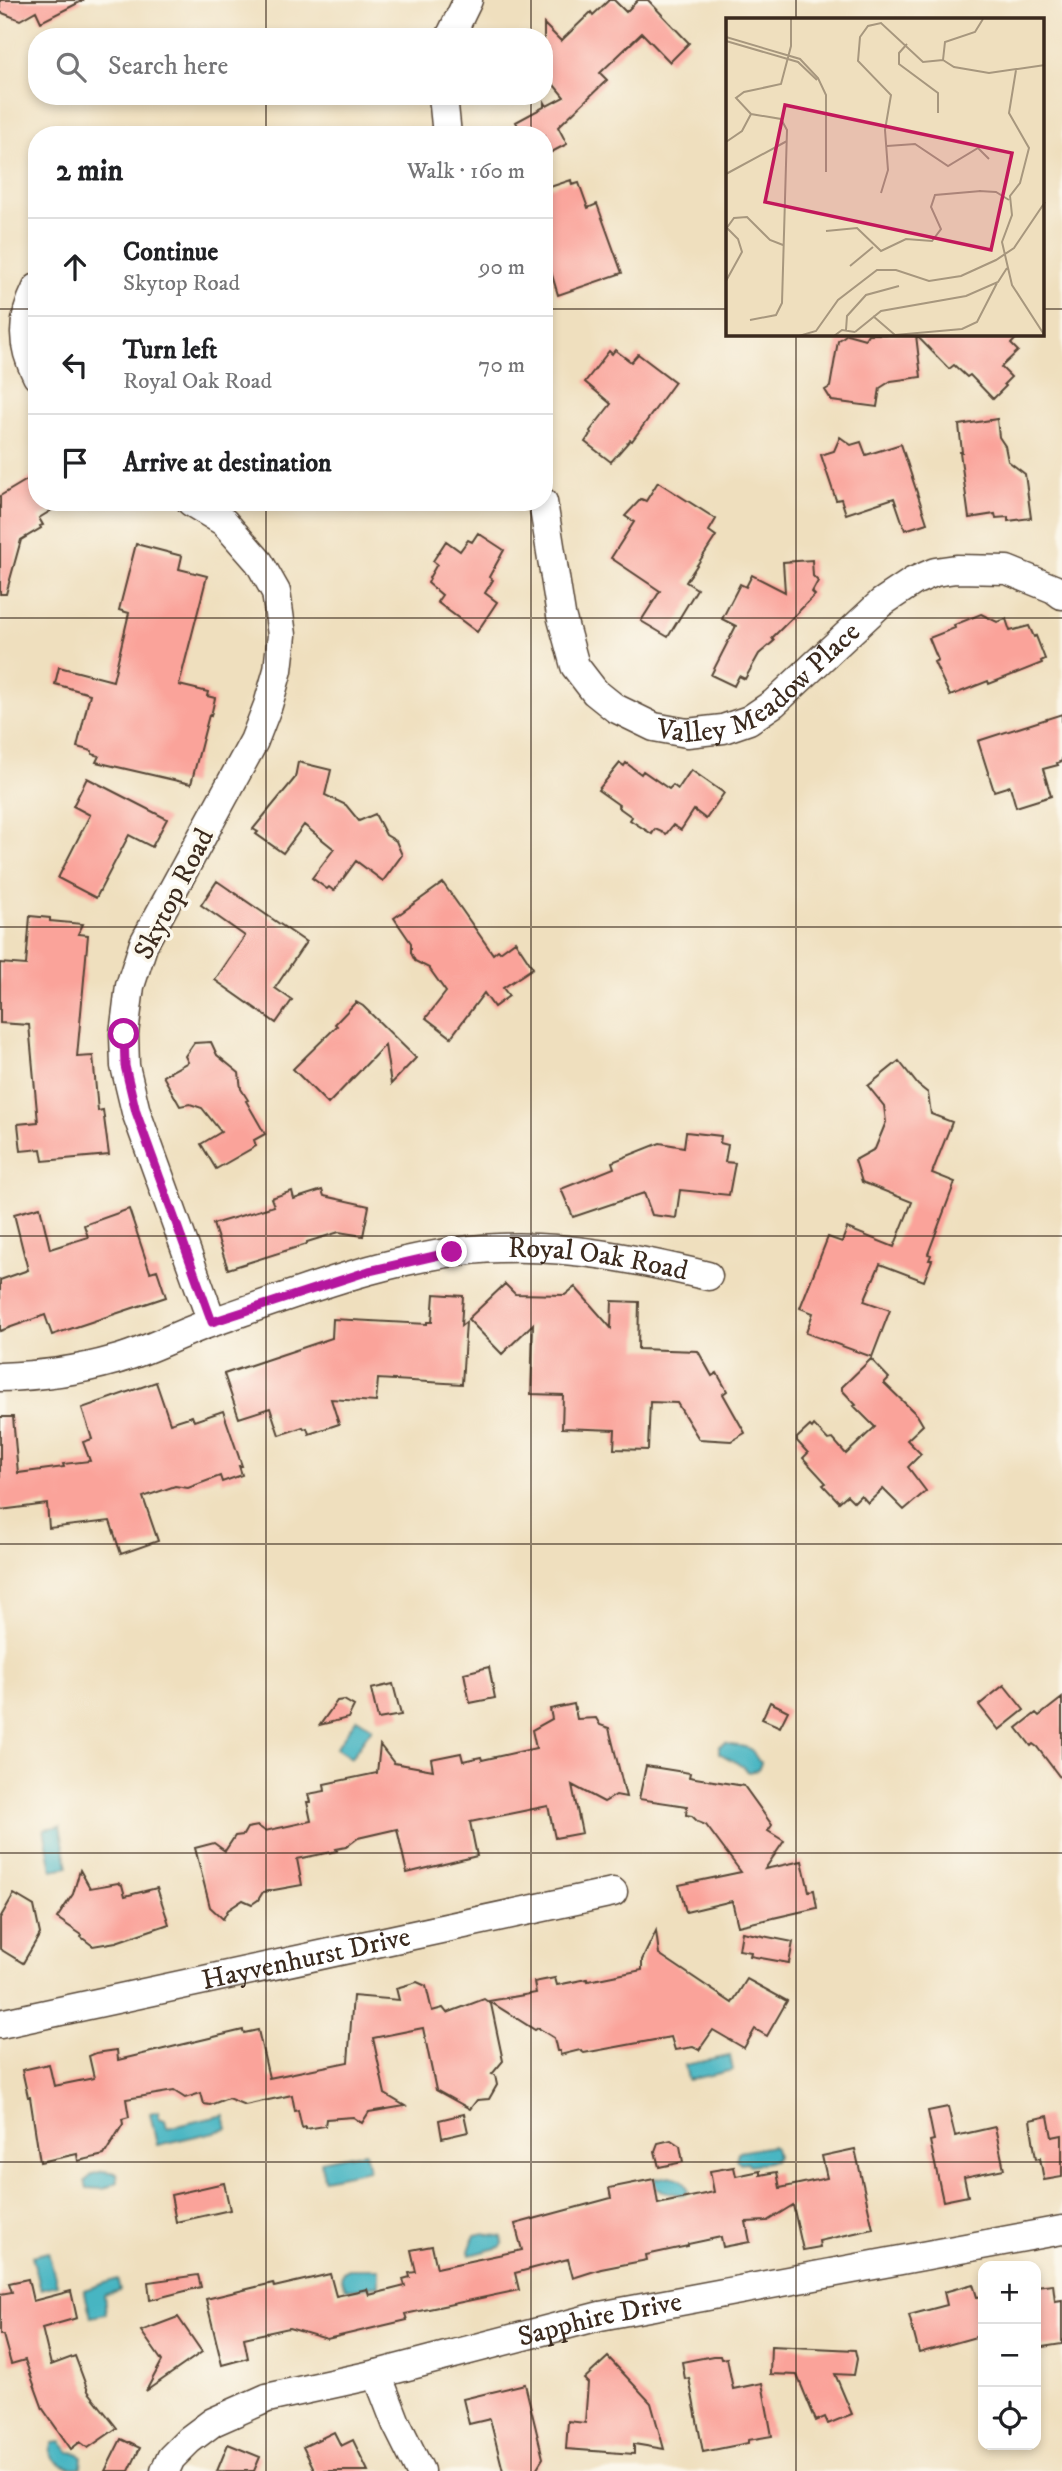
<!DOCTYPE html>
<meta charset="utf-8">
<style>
body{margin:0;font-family:"IM FELL DW Pica",serif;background:#f6f6f6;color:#202124}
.controls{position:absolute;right:21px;bottom:21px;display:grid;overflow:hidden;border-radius:14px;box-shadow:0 4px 10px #0003}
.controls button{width:63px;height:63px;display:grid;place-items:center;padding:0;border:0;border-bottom:2px solid #e0e0e0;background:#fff;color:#202124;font:35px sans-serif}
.stop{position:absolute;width:21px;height:21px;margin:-16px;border:5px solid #b5179e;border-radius:50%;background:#fff}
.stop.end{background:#b5179e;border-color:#fff;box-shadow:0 2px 7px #0008}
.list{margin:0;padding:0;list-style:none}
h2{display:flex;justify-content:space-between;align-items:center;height:91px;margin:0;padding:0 28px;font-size:30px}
h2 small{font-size:23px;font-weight:400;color:#757577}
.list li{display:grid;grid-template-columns:46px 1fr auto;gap:21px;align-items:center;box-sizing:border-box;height:98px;padding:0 28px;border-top:2px solid #e0e0e0}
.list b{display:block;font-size:26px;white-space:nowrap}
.list p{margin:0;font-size:23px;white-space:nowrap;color:#757577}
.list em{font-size:23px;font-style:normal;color:#757577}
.icon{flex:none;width:38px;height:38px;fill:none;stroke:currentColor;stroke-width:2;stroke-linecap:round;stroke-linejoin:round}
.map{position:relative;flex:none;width:1062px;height:2471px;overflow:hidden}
.search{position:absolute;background:#fff;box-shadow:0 4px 10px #0003;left:28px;top:28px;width:525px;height:77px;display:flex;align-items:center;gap:18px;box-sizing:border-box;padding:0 24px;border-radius:28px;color:#757577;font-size:26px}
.panel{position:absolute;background:#fff;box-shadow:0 4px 10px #0003;left:28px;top:126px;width:525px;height:385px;border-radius:28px}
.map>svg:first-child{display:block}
.water{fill:#47b5c2;stroke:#417070;stroke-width:2}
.building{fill:#faa39a}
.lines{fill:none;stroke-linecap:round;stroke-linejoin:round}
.minor-casing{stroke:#564536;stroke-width:31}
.minor{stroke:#fff;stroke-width:28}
.route{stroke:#b5179e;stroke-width:9}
.grid{fill:none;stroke:#3b2a1e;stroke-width:2;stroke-opacity:0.55}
.labels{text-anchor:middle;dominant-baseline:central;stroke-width:7;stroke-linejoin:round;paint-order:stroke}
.street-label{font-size:28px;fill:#3b2a1e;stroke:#fbf7ec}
.inset-road{fill:none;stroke:#a7977e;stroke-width:2}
.view{fill:#c2185b;fill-opacity:0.15;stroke:#c2185b;stroke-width:3.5}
.inset-edge{fill:none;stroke:#3b2a1e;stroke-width:3.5}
</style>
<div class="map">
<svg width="1062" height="2471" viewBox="0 0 1062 2471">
<rect width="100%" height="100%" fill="#fbf7ec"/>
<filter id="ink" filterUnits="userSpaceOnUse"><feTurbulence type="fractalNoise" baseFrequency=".0143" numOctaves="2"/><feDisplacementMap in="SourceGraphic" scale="14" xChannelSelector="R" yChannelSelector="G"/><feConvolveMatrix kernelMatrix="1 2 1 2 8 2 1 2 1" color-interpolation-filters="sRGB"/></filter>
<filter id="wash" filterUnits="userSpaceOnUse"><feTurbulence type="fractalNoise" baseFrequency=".00686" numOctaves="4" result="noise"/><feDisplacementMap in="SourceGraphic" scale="28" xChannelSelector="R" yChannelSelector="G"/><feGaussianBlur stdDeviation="1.57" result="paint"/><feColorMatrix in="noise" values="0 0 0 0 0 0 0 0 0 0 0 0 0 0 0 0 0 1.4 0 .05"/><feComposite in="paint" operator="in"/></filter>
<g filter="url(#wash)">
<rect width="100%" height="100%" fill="#efdfbe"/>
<path class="water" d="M357 1718 372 1728 351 1758 336 1748Z
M726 1743C733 1747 744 1745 750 1749 755 1752 755 1759 761 1763L758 1770 748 1772C741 1763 729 1759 719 1753V1746Z
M60 1826 68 1867 52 1870 44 1829Z
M730 2056 733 2070 688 2080 685 2065Z
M158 2111 159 2118 165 2120 167 2128 224 2115 227 2129 157 2145 150 2113Z
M772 2146 775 2148 777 2156 774 2161 750 2165 747 2162 740 2163 736 2160 738 2152Z
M365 2152 369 2170 324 2179 321 2161Z
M103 2171 117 2173 118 2182 104 2189 87 2188 85 2181 93 2174Z
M670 2176C680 2178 685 2180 688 2191L685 2194C678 2196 660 2190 651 2187L653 2179Z
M484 2233C491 2237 496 2234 502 2237L503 2243 500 2247 470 2255 469 2251 475 2235Z
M48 2252 57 2285 41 2289 32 2256Z
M349 2269H379V2285C367 2285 356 2291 346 2288L341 2278 343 2272Z
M117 2279 120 2290 104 2295 106 2314 91 2317 84 2290Z
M61 2442 69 2452 78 2453 82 2457 81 2467C66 2471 43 2458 53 2443Z"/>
<g id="blocks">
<path class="building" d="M0 0H84L41 22 36 11 20 20 0 12Z
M609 0H614L626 12 638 0H648L689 43 670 62 642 33 600 73 607 80 558 127 567 144 544 156V135H523L516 122 544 107V101L547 106 564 97 544 73V24L561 41 591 12 593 15Z
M571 180 572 185 579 183 588 208 597 204 622 273 558 295 544 248V189Z
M847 334 865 339 868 334H1020L1011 344 1018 351 1001 367 1011 377 1004 384 1006 386 993 399 970 375 967 377 954 365 949 369 916 335 921 377 891 381 880 388 877 407 832 401 825 390 830 387 838 341Z
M615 350 631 362 638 354 675 382 632 441 630 440 611 462 585 442 591 433 590 431 611 404 585 382 609 351 612 354Z
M997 419 999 437 1005 446 1008 461 1025 474 1031 518 1008 521V517L996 518 995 514 969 518 960 452H962L959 425Z
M840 437 851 445 861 442 866 455 901 444 927 523 905 530 894 498 846 514 841 499 836 500 821 455 834 451Z
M37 474V502H65L39 518 43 525 40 526 41 528 21 540 6 594H0V496Z
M658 482 716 519 709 531 716 536 686 582 697 589 668 637 641 621 660 591 611 558 634 522 625 516 641 499 646 501Z
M478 533 504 550 489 577 493 580 485 593 497 602 477 632 437 602 442 595 428 583 430 579 429 578 437 564 433 561 446 541 460 551 468 540 472 542Z
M136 544 182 556 179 569 207 576 179 685 208 692 207 696 215 698 211 716 209 715 191 784 96 762 99 756 92 754V751L77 747 90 694 55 684 59 667 113 681 129 613 119 610Z
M812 560 813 576 818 581 812 592 815 595 772 638 774 641 759 654 745 679 739 676 734 686 711 675 736 626 722 619 740 584 746 587 752 575 785 592 783 562Z
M981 614 997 622 1006 619 1010 631 1029 626 1034 637 1036 636 1045 659 1041 661 1042 663 989 684 988 681 950 696 934 662 938 660 929 638 955 628 954 625Z
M1062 714V761L1057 763 1058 765 1043 769 1051 796 1016 807 1010 786 994 791 978 741Z
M298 762 331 770 325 795 346 805 359 821 375 814 386 835 396 841 402 855 383 881 356 861 334 891 329 887 327 889 312 878 334 849 304 825 283 853 256 834 258 832 253 829 295 778Z
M620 763 624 766 626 763 641 774 643 771 669 789 673 785 678 789 691 770 724 793 706 819 694 810 681 830 673 825 666 834 655 829 652 834 630 820 632 817 618 807 619 805 598 790Z
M87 778 167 819 152 847 129 835 96 898 58 878 90 815 73 806Z
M217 881 306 942 275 988 292 1000 276 1023 215 980 245 936 201 905Z
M443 883 493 954 498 950 500 952 515 941 533 968 503 988 509 996 494 1007 484 993 451 1037 426 1018 446 992 429 968 415 961 411 953V943L394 918Z
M30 916 50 918V921L83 924 78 934 88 935 77 1057 93 1056 98 1111 103 1110 109 1155 43 1161 41 1149 21 1151 18 1124 38 1122 29 1025 0 1023V963L26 965Z
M356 1002 363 1006 416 1058 391 1084 385 1045 328 1104 293 1069 337 1026 335 1024Z
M211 1042 217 1055 239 1073 241 1089 248 1100 246 1101 265 1134 254 1140 256 1146 216 1169 201 1144 221 1132 202 1108 190 1104 180 1106 163 1076 188 1062 185 1056 194 1043Z
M899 1061 918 1085 928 1093 931 1114 952 1122 932 1173 955 1182 928 1254 931 1255 929 1260H932L924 1281 880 1264 864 1301 890 1310 872 1357 806 1333 813 1313 800 1308 828 1237 842 1242 847 1228 894 1247 912 1202 862 1182 855 1160 875 1149 886 1122 884 1106 868 1086Z
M686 1132 721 1136 720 1143 728 1145 725 1162 735 1163 729 1195 680 1190 676 1218 652 1215 644 1193 573 1217 561 1189 614 1168 612 1162 660 1143 684 1147Z
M322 1190 324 1196 369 1206 363 1236 339 1232 307 1242V1244L228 1269 213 1224 274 1206 271 1198 292 1191 294 1199Z
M40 1207 50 1249 88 1237 84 1225 129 1209 150 1272 157 1270 166 1297 52 1335 45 1315 0 1331V1280L28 1270 14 1214Z
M505 1284 515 1294 565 1295 575 1287 611 1328 612 1301 639 1302 638 1349 698 1351 712 1376 717 1373 727 1391 723 1394 745 1433 731 1441 699 1439 677 1403 650 1402 648 1450 614 1449 615 1430 562 1428 563 1395 531 1394 533 1324 502 1354 468 1319Z
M434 1294 463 1296 461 1326 466 1322 462 1384 378 1379 376 1402 331 1399 339 1424 309 1434 307 1428 304 1429 303 1427 279 1435 270 1408 239 1418 224 1374 332 1338 333 1319 427 1324V1322H432Z
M871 1359 889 1378 884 1383 917 1415 923 1425 907 1440 921 1454 908 1467 926 1491 904 1510 883 1489 868 1503 861 1495 854 1502 847 1495 839 1502 823 1485 826 1483 803 1458 808 1453 797 1441V1438L810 1426 812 1428 814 1425 828 1440 833 1439 846 1454 875 1427 854 1406 856 1405 842 1390V1387Z
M156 1382 170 1423 192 1416 194 1421 223 1411 242 1466H239L242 1475 222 1482 220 1476 188 1488 175 1486 143 1497 158 1541 121 1554 110 1521 49 1528 47 1504 0 1510V1417H13L18 1473 64 1467 63 1464 90 1461 83 1442 92 1439 82 1408Z
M489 1667 495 1698 470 1703 464 1673Z
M393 1684 401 1715 378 1719 371 1689Z
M1004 1685 1024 1710 999 1730 979 1705Z
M1062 1698V1780L1037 1747 1033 1744 1031 1746 1017 1728 1036 1713 1039 1716Z
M344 1700 354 1706 348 1718 320 1725 337 1701Z
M770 1702 788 1711 780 1727 762 1719Z
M574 1704 577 1719 596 1718 600 1725 609 1728 626 1797 616 1795 604 1802 572 1785 582 1833 555 1838 548 1806 470 1822 477 1856 407 1873 397 1829 358 1838 346 1847 336 1849 337 1851 297 1859 302 1885 263 1892 258 1900 252 1904 243 1900 228 1910 223 1919 210 1907 195 1848 214 1843 225 1851 235 1836 243 1835 247 1828 258 1826 265 1831 311 1821 307 1802H310L308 1794 325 1791 324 1784 377 1773 380 1745 394 1763 433 1770 431 1759 461 1753 463 1761 481 1757 482 1760 536 1748 532 1730 552 1719 550 1709Z
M646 1766 690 1773 689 1777 744 1786 772 1825 768 1831 784 1841 765 1869 802 1861 809 1891 814 1890 817 1908 738 1926 732 1901 686 1912 679 1885 741 1872 706 1825 698 1822 692 1816 686 1815 687 1806 639 1799Z
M80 1870 90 1888 118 1883 122 1885 125 1896 157 1888 169 1924 116 1942 93 1946 81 1937 82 1935 57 1918 73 1894Z
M14 1894 34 1906 40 1934 23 1963 0 1949V1918Z
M656 1931 659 1954 732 2003 747 1979 787 2001 767 2036 755 2029 744 2048 713 2030 699 2050 693 2047 675 2050 671 2037 584 2053 580 2050 560 2055V2051H557L554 2038 538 2028 535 2030 489 2001 536 1993 534 1982 555 1978 557 1985 587 1979 588 1981 642 1970V1960Z
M742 1932 793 1942 789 1963 750 1956 751 1952 739 1950Z
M417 1982 426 1986 432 2011 443 2008 447 2013 484 1999 491 2004 503 2061 492 2074 495 2075 497 2085 489 2099 477 2100 470 2109 436 2090 423 2028 373 2038 385 2094 405 2106 369 2112 362 2123 353 2117 326 2119 325 2126 306 2129V2127L302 2128 298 2110 295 2111 292 2095 245 2105 228 2098 210 2105 204 2104 201 2093 185 2098 174 2091 126 2099 129 2117 122 2119 123 2124 104 2155 78 2161 77 2154 40 2162 30 2097H28L22 2070 49 2064 54 2086 94 2078 89 2056 96 2053 117 2050 118 2060 243 2030 244 2033 258 2030 269 2078 348 2062 353 1996 399 2000 396 1988Z
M948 2107 955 2136 995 2127 1004 2169 964 2177 968 2196 943 2201 930 2141 934 2140 928 2111Z
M464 2114 468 2132 442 2138 439 2120Z
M1048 2116 1052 2137 1062 2135V2177L1044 2180 1040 2158 1036 2159 1030 2120Z
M671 2140 680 2146 683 2162 659 2167 655 2151 658 2143Z
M855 2149 873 2229 819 2241 820 2247 803 2250 793 2205 767 2221 746 2222 750 2242 723 2247 721 2237 688 2244V2246L646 2255 647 2260 601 2269 573 2278 568 2259 515 2273 519 2290 405 2314 407 2320 327 2339 289 2328 244 2338 248 2358 222 2365 206 2299 273 2283 274 2287 330 2274 336 2296 367 2289 369 2295 405 2286 403 2279 410 2277 409 2273 416 2272 411 2250 432 2246 437 2268 522 2250 515 2224 611 2198 609 2188 654 2179 658 2204 714 2192 710 2171 734 2167 736 2176 760 2171V2175L777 2172 780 2188 827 2178 822 2156Z
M224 2183 230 2210 176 2222 171 2195Z
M198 2275 201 2287 150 2300 148 2282Z
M28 2279 33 2301 71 2291 77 2318 42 2328 51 2365 75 2356 88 2391 117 2428 88 2448 80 2442 71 2449 43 2409 25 2360 11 2364 3 2335H0V2294L12 2292 9 2283Z
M973 2284 977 2297 983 2296V2335L919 2353 909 2315 947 2305 944 2292Z
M1053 2284 1055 2301 1062 2300V2344L1036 2348V2286Z
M178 2317 202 2352 146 2391 162 2361 141 2331Z
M771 2346 855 2350 857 2359 854 2375 835 2374 852 2414 828 2424 825 2417 816 2421 797 2375 770 2374Z
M713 2356H720L721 2359 727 2358 733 2389 762 2383 772 2436 748 2440V2443L703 2452 689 2378 685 2379 682 2362Z
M608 2357 651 2403 664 2449 634 2444V2454L566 2449 568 2421 585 2423 588 2383 584 2379Z
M525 2384 543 2458 535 2471H503L490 2419 469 2424 463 2399Z
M334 2432 341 2446 353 2440 368 2471H315L303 2447Z
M121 2439 140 2448 129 2471H105Z
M228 2444 260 2457 254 2471H217Z"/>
</g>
</g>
<g filter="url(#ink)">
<use href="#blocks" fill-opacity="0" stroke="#564536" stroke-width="2"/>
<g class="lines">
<defs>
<g id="minor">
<path d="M450 37 468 0"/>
<path d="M443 96 447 135"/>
<path d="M37 288C21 320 21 345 37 376"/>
<path d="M191 502 224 522 259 562 276 592 282 635 278 670 268 705 254 741 144 943 130 986 124 1034 125 1066 136 1112 212 1322"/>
<path id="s1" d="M543 502 561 615 575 666 595 692 615 708 654 727 687 733 723 729 749 720 774 703 881 603 914 581 935 572 956 569 1007 570 1054 589 1062 595"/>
<path id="s2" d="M0 1377C39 1376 77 1371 115 1360 148 1351 180 1333 213 1322 302 1291 405 1251 499 1248 569 1245 641 1260 708 1276"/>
<path id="s3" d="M0 2024 613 1892"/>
<path d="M377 2374 396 2423 420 2471"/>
<path id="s4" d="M165 2471 171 2458 189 2440 213 2422 267 2398 377 2374 600 2316 1062 2230"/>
</g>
</defs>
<use href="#minor" class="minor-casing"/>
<use href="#minor" class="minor"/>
</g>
</g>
<g class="lines" filter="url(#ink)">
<path class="route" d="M124 1034 125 1066 136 1112 212 1322 369 1271 452 1252"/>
</g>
<path class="grid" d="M266 0V37M531 0V37M796 0V19M266 96V135M531 96V135M0 309H37M544 309H728M1043 309H1062M796 334V2471M266 502V2471M531 502V2471M0 618H1062M0 927H1062M0 1236H1062M0 1544H1062M0 1853H1062M0 2162H1062"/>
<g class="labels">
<g class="street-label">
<text stroke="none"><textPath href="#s1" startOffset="390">Valley Meadow Place</textPath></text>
<text transform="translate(174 894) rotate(-63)">Skytop Road</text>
<text stroke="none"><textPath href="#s2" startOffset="618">Royal Oak Road</textPath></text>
<text stroke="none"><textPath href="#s3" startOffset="313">Hayvenhurst Drive</textPath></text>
<text stroke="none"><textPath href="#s4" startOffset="471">Sapphire Drive</textPath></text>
</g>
</g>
<g transform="translate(726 18)">
<rect width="318" height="318" fill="#efdfbe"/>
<path class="inset-road" d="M0 19 74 41 92 60 100 77V154M0 23 72 44 91 62M181 26 173 35V46L212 75V95M217 42 228 49 263 55 319 47M217 42 219 24 249 14 257 1M290 52 283 95 303 130 294 165 284 178 286 197 276 224 286 267 319 318M0 124 16 113 25 96M161 128 189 126 222 148 252 130 263 141M0 156 61 123M253 173 270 174 283 182M155 175 162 152 159 112 165 77 132 43 134 19 142 8 155 5 197 44 217 42M0 209 12 221 16 234 0 263M0 211 8 200 21 199 44 222 57 227M100 213 131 210 155 233 180 221 206 223 215 211 205 189 209 177 255 173M124 248 147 229M147 298 169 317 236 311 251 304 271 265M24 302 50 297 56 285 61 112 55 101 25 96 10 80 18 74 55 66 65 28V1M120 312 121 298 140 277 173 268M129 314 155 293 240 278 272 264 281 250M73 318 90 313 112 282 151 252H170L203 263 235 258 270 242 288 230 319 184M108 318 116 312 129 314"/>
<path class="view" d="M59 87 286 135 265 232 39 184Z"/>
<rect width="318" height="318" class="inset-edge"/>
</g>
</svg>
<div class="controls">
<button>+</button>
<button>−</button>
<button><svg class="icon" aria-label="locate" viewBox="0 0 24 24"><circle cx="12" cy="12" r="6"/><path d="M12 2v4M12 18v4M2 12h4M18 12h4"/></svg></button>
</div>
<div class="stop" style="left:124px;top:1034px"></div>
<div class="stop end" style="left:452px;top:1252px"></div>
<div class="search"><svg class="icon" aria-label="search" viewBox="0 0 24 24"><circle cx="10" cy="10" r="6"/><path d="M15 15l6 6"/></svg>Search here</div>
<section class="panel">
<h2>2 min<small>Walk · 160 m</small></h2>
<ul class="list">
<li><svg class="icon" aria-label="ahead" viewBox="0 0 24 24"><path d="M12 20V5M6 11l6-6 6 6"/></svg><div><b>Continue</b><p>Skytop Road</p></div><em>90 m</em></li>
<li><svg class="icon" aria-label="left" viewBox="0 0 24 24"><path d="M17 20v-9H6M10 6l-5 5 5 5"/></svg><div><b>Turn left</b><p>Royal Oak Road</p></div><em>70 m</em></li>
<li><svg class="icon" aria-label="arrive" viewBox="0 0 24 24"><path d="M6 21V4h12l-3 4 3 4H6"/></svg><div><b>Arrive at destination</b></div></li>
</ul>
</section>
</div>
